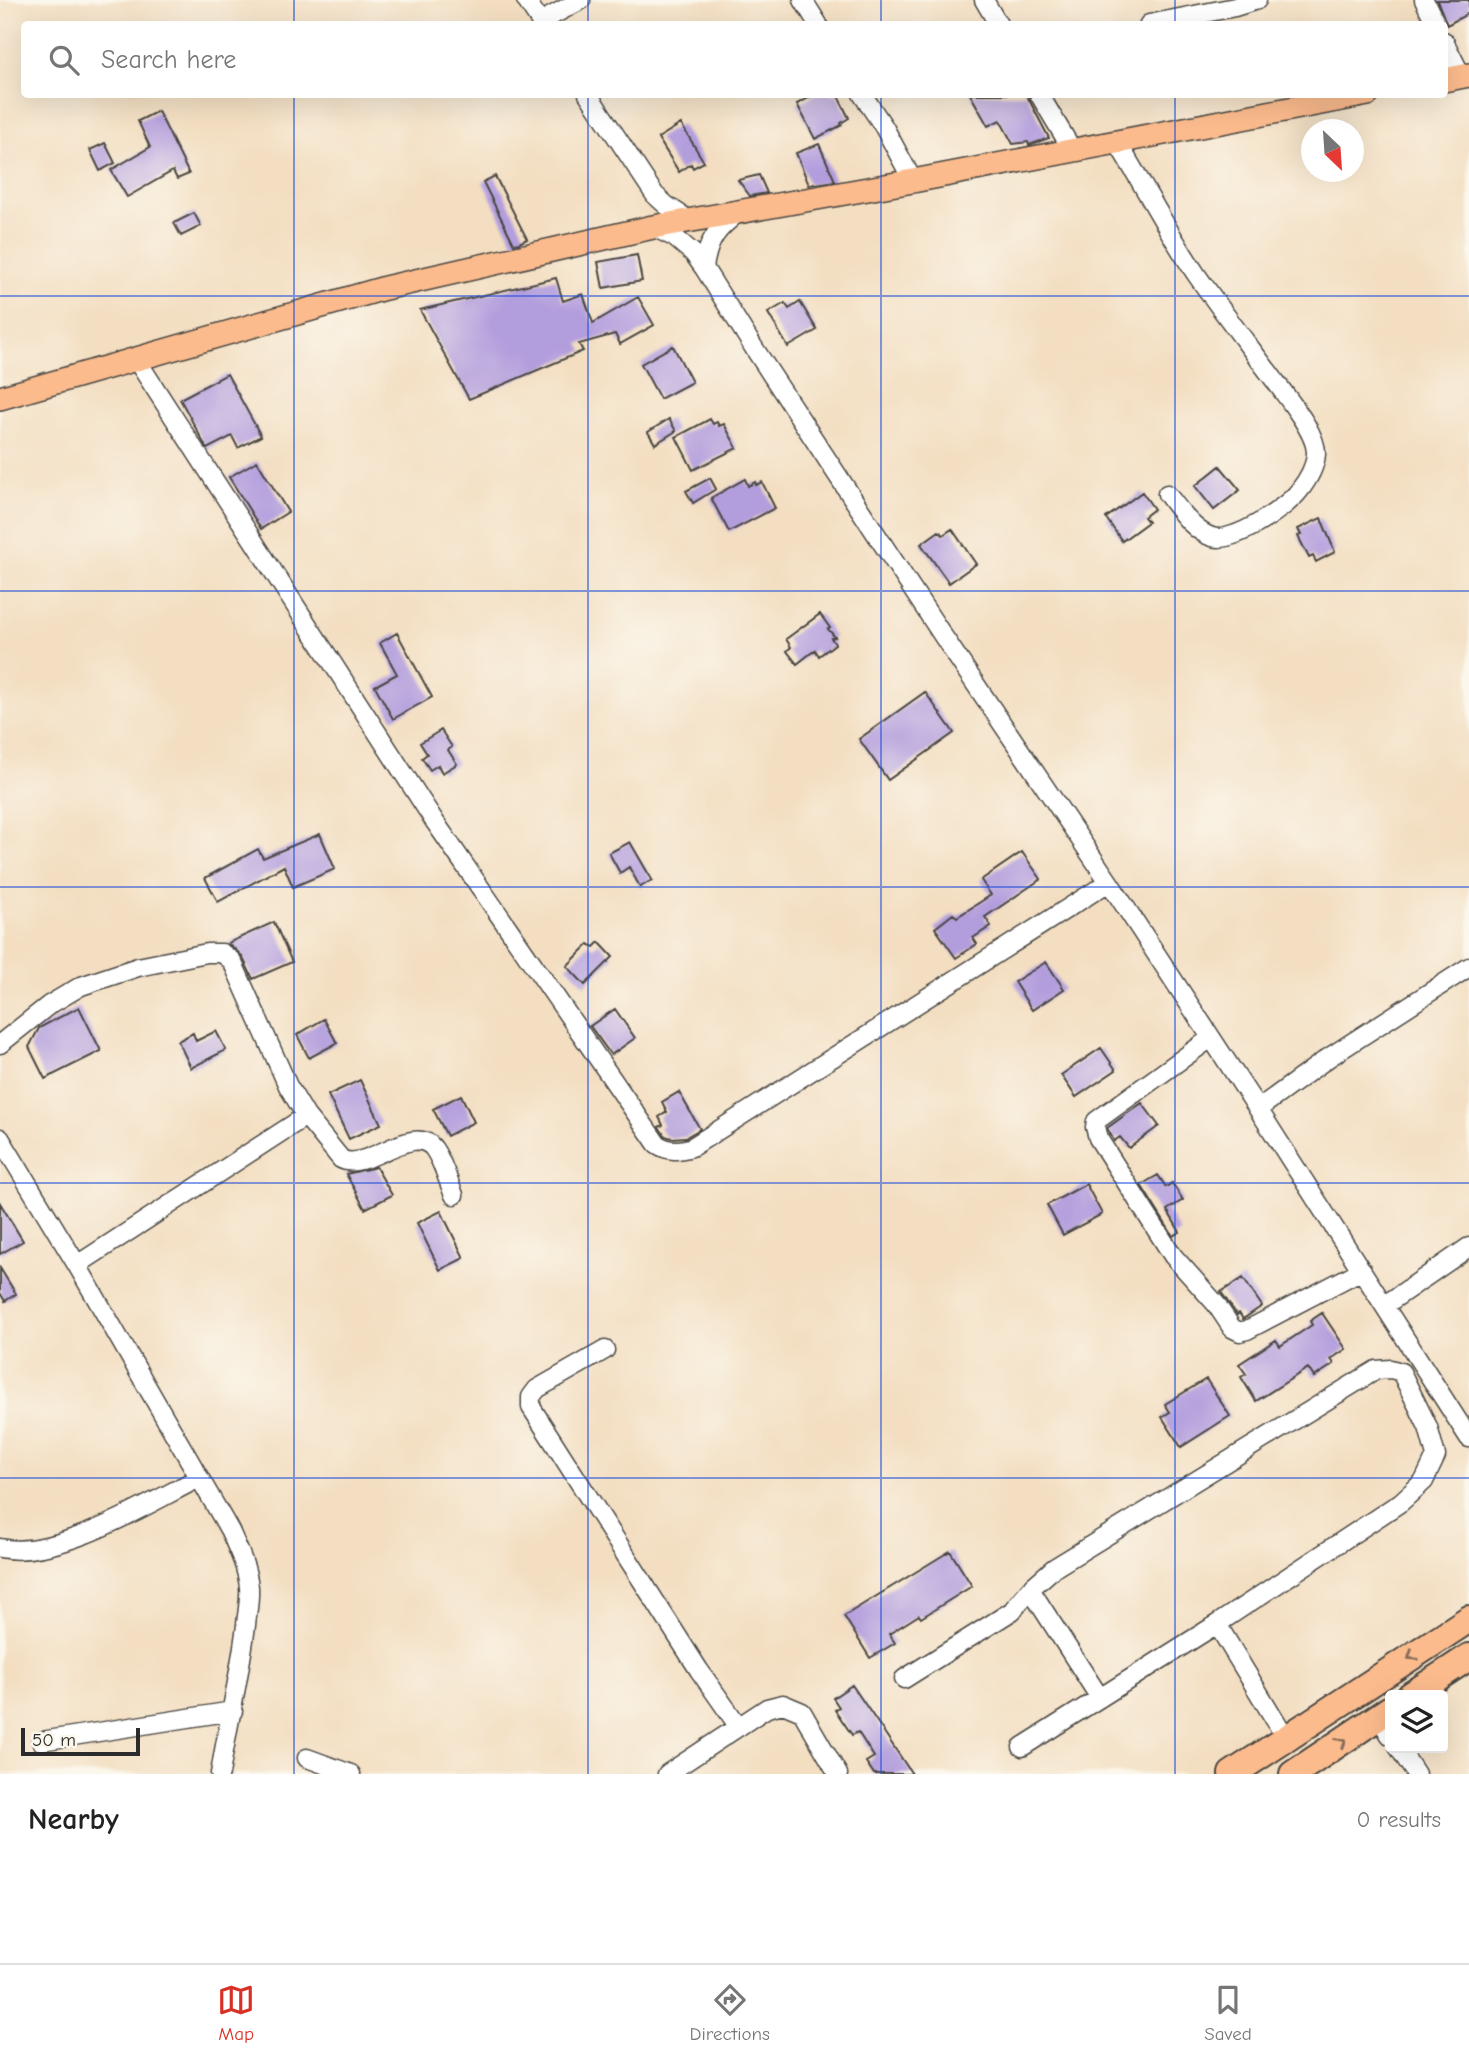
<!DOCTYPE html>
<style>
body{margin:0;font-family:"Comic Neue",sans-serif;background:#f2f2f2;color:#222}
.controls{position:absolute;right:21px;bottom:21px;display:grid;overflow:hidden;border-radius:7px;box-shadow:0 7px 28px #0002}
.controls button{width:63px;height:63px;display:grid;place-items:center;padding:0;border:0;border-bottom:2px solid #e0e0e0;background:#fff;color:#222;font:35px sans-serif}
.compass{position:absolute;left:1301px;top:119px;width:63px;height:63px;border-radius:50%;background:#fff;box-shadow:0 7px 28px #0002;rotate:155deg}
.scale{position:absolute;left:21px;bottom:18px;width:119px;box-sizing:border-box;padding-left:7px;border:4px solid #2b2b2b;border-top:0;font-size:19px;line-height:24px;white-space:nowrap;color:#2b2b2b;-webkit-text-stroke:5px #fbf7ec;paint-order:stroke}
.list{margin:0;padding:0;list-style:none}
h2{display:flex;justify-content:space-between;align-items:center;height:91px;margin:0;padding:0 28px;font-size:30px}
h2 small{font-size:23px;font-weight:400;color:#767676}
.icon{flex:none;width:38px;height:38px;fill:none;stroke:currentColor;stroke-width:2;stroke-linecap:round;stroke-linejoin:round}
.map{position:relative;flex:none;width:1469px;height:1774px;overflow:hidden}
.search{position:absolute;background:#fff;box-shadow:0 7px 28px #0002;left:21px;right:21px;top:21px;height:77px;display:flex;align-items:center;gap:18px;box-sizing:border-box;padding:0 24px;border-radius:7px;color:#767676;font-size:26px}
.sheet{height:189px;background:#fff}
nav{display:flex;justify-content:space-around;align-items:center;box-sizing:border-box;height:98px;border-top:2px solid #e0e0e0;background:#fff;font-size:19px;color:#767676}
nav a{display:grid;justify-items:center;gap:4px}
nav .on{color:#d93025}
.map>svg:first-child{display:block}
.building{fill:#b39edd}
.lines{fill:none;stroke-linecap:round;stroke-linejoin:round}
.minor-casing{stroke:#494642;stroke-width:21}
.major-casing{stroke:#494642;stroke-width:26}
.highway-casing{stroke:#494642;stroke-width:30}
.minor{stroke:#fff;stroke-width:18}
.major{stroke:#fbbb8d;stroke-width:23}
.highway{stroke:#fbbb8d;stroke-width:26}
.oneway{stroke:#896c57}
.grid{fill:none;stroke:#1d4ed8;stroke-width:2;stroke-opacity:0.55}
</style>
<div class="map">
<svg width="1469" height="1774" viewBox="0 0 1469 1774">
<rect width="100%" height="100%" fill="#fbf7ec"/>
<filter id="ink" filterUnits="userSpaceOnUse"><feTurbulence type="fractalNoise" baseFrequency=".0143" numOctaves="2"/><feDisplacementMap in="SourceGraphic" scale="14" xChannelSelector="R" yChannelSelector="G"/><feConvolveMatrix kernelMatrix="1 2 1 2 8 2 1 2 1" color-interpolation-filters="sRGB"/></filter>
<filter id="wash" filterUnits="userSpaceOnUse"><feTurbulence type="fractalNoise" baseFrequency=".00686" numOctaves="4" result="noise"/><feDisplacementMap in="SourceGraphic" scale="28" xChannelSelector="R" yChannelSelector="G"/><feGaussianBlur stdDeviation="1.57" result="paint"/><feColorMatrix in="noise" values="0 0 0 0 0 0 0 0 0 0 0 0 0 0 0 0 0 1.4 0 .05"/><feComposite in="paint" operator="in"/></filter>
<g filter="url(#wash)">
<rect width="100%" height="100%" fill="#f3dec1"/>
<g id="blocks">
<path class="building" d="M1437 0H1469V13L1447 25Z
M816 94H837L849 118 841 123 842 125 815 139 797 104Z
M970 94H1026L1049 138 1029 145 1028 142 1013 144 1000 120 988 126Z
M158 111 189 174 177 179 173 171 127 197 111 170 150 147 138 121Z
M681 124 704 162 693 168 691 164 679 172 658 138Z
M105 143 115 163 100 171 90 150Z
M819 144 835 181 809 185 796 153Z
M759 175 767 193 750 196 738 180Z
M495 176 527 239 519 243 514 244 483 182Z
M194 213 201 226 181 236 174 223Z
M637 255 642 281 603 288 598 262Z
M556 278 563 301 583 294 593 323 638 297 654 325 620 344 615 334 579 344 583 351 469 399 420 310Z
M800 302 817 330 788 347 768 313 785 303 789 309Z
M673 346 692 382 660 399 641 364Z
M227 374 261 436 238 448 232 436 207 449 180 399Z
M669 419 676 431 655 444 648 432Z
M710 419 713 424 717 422 719 426 724 424 737 448 693 470 676 437Z
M257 461 288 512 261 529 229 477Z
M1220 466 1240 490 1214 510 1195 486Z
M710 478 716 489 693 503 686 491Z
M745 479 748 486 755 482 756 485 762 482 775 508 729 532 711 498Z
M1142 492 1154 509 1144 517 1148 522 1122 541 1106 518Z
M1321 518 1335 552 1316 562 1313 556 1309 558 1298 536 1301 535 1298 529Z
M952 529 976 564 949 583 921 544 939 531 943 535Z
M820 614 830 628 828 629 835 637 831 638 835 644 819 656 815 650 797 664 787 651 791 647 786 639Z
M397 633 432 697 393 719 375 686 397 674 380 643Z
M925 692 954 733 888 780 859 739Z
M441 730 452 747 448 750 457 764 442 773 438 765 430 770 422 758 427 754 420 743Z
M320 834 335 869 293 887 284 866 218 902 205 878 258 849 263 858Z
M630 842 652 880 640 887 629 867 620 873 609 853Z
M1022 852 1041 879 985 917 991 926 973 938 977 944 956 958 935 928 953 914 957 917 991 895 981 880Z
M274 922 292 962 253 979 242 956 228 943Z
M599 942 613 957 585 985 567 966 589 944 594 947Z
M1046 962 1064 989 1032 1010 1014 982Z
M79 1007 101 1051 45 1079 29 1047 39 1028Z
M615 1009 635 1038 611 1055 590 1026Z
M324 1019 337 1043 309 1058 297 1035Z
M216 1031 226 1050 191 1068 178 1041 193 1033 196 1041Z
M1101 1048 1116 1070 1076 1097 1061 1075Z
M360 1080 381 1124 349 1139 328 1095Z
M679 1092 700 1129 686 1137 672 1138 665 1136 659 1127 663 1125 659 1117 667 1112 662 1102Z
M461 1095 474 1122 447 1136 433 1109Z
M1142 1103 1159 1126 1129 1148 1120 1137 1114 1141 1107 1128Z
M376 1167 392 1195 365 1209 346 1174Z
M1158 1175 1166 1187 1172 1183 1183 1200 1167 1210 1180 1232 1173 1236 1141 1185Z
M1086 1184 1102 1214 1063 1235 1047 1205Z
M0 1203 23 1241 0 1254Z
M441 1211 464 1258 440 1270 417 1223Z
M0 1268 16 1294 5 1301 0 1293Z
M1243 1278 1262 1306 1243 1319 1239 1313 1237 1315 1221 1292Z
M1322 1313 1346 1349 1331 1359 1334 1364 1314 1377 1308 1368 1256 1401 1241 1377 1246 1374 1239 1364 1276 1340 1280 1346 1312 1325 1310 1321Z
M1206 1379 1230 1416 1181 1447 1162 1417 1170 1412 1165 1404Z
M950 1551 972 1586 921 1618 919 1615 889 1634 895 1643 870 1658 844 1616Z
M852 1685 888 1738 912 1774H874L866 1762 874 1757 858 1732 852 1735 835 1710 839 1707 833 1698Z"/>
</g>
</g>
<g filter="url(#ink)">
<use href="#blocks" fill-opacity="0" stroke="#494642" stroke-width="2"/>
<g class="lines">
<defs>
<path id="minor" d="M526 0 542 24
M803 0 818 24
M984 0 998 24
M1424 0 1436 24
M540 22 581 0
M1149 24 1235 7 1257 0
M1444 41 1462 77
M588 94 655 195 666 205 689 220
M862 94 884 127 913 181
M1039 94 1073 151
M1117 142C1144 186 1168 232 1196 274 1223 313 1253 351 1281 389 1292 404 1317 435 1316 454 1315 468 1307 481 1299 491 1286 508 1233 544 1212 537 1193 531 1179 509 1167 494
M653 227 674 237 693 253 704 268 754 348 943 636 1109 882 1258 1109 1469 1438
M704 268C708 239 717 229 739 212
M136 359 435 822 657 1144C668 1152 679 1151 692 1147L1109 882
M1211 1038 1096 1121 1095 1127 1098 1138 1173 1256 1216 1304 1232 1328 1240 1332 1247 1330 1362 1270
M0 1044 49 1005 81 986 138 967 207 953H222L232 961 288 1086 306 1116 77 1265
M1258 1109 1328 1058 1469 967
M306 1116 341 1159C366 1173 414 1121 434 1149 443 1162 448 1181 454 1195
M0 1138 77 1265 230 1531C238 1549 247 1567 249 1587 250 1599 247 1613 246 1625 240 1675 228 1724 220 1774
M1385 1305 1469 1247
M605 1350 537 1389 531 1397V1407L699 1670 739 1727
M0 1548C58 1560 147 1504 199 1478
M1030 1589 1100 1698
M904 1679 1012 1611 1030 1589 1054 1568 1376 1370 1391 1369 1401 1372 1428 1427 1436 1456 1424 1481 1401 1502 1217 1624 1286 1738
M1379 1717 1390 1735
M41 1741 233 1711
M1022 1747 1217 1624
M1399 1748 1416 1774
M307 1758 351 1774
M667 1774 767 1708 783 1704 802 1712 838 1774"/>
<path id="major" d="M1444 80 1469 75
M0 398 385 288 653 227 913 181 1368 94"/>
<path id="highway" d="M1411 1695 1469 1657
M1232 1774 1469 1619
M1293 1774 1390 1709"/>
</defs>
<use href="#minor" class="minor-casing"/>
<use href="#major" class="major-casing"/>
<use href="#highway" class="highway-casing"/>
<use href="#minor" class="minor"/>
<use href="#major" class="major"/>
<use href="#highway" class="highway"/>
</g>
<defs><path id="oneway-chevron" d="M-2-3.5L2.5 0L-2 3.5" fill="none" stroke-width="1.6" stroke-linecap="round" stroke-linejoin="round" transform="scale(1.75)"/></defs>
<g class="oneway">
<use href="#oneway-chevron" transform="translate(1412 1656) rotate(147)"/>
<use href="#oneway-chevron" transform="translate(1342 1742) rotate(-34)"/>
</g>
</g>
<path class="grid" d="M294 0V24M588 0V24M881 0V24M1175 0V24M294 94V1774M588 94V1774M881 94V1774M1175 94V1774M0 296H1469M0 591H1469M0 887H1469M0 1183H1469M0 1478H1469"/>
</svg>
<div class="controls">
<button><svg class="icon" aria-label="layers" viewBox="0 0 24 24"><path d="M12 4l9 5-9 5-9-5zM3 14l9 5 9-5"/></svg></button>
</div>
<svg class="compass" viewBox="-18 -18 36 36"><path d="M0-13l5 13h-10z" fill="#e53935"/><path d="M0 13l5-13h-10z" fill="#767676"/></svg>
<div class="scale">50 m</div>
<div class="search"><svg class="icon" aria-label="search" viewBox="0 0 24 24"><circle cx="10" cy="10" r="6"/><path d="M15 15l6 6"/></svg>Search here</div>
</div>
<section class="sheet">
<h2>Nearby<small>0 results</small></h2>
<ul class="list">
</ul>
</section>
<nav>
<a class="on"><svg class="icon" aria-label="map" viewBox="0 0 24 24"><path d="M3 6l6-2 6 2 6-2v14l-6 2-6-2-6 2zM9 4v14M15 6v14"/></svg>Map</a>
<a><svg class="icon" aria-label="directions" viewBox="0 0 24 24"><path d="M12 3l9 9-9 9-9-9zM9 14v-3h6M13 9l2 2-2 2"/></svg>Directions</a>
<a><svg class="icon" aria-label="saved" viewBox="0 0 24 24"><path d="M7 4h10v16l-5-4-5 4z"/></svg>Saved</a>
</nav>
